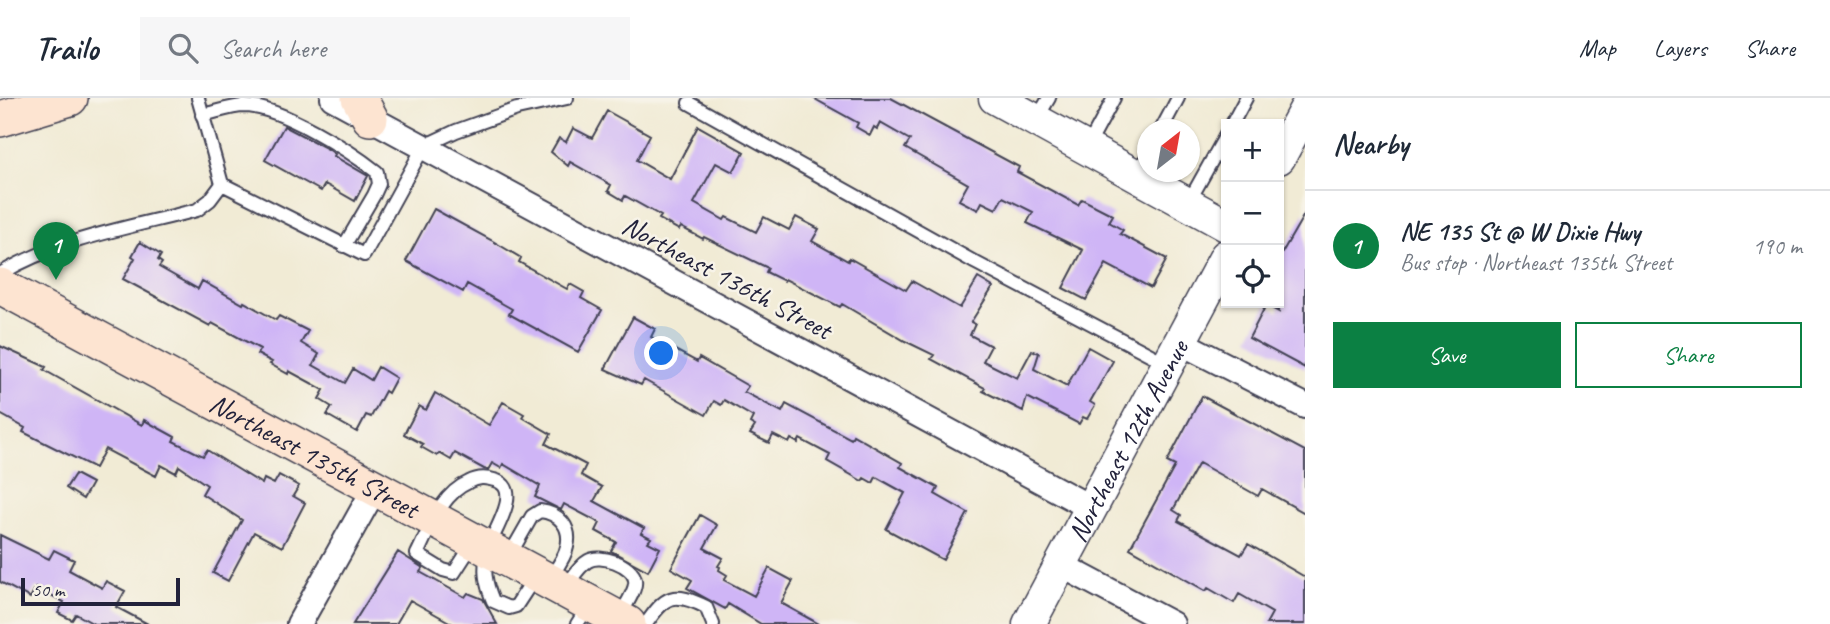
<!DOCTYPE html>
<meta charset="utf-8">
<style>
body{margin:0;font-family:Caveat,sans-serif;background:#f6f6f7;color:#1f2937}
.controls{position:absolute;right:21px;top:21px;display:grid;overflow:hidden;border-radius:0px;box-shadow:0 2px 5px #0004}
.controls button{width:63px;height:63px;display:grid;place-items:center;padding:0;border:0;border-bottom:2px solid #e0e1e3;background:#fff;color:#1f2937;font:35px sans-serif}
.compass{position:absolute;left:1137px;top:21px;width:63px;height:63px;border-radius:50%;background:#fff;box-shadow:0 2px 5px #0004;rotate:31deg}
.scale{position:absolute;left:21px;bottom:18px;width:159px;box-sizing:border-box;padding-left:7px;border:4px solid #22223b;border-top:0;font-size:19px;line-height:24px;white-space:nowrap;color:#22223b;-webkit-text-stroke:5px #f7f3e8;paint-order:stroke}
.you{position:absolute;left:662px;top:256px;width:24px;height:24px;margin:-18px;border:5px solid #fff;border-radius:50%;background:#1a73e8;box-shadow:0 0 0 10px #1a73e833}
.badge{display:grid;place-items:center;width:46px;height:46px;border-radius:50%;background:#0b8043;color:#fff;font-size:23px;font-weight:700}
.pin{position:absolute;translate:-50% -58px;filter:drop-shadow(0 2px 4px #0008)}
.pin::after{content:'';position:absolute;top:37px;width:24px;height:21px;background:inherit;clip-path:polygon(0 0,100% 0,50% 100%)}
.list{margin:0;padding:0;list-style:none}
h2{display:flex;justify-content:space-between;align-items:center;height:91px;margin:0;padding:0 28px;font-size:30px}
h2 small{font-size:23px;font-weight:400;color:#747a83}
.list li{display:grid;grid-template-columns:46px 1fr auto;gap:21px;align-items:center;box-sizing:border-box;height:112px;padding:0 28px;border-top:2px solid #e0e1e3}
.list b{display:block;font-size:26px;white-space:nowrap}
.list p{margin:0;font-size:23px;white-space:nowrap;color:#747a83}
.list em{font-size:23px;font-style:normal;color:#747a83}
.actions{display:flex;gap:14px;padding:21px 28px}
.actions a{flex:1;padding:16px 0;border:2px solid #0b8043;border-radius:0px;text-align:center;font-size:24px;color:#0b8043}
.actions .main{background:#0b8043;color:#fff}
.icon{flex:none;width:38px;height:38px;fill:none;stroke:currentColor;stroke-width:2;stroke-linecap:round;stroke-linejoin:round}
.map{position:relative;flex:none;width:1305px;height:526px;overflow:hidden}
header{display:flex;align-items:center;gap:42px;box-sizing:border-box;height:98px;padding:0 35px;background:#fff;border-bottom:2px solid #e0e1e3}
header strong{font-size:33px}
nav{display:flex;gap:38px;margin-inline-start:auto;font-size:24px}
.search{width:490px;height:63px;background:#f6f6f7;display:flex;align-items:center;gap:18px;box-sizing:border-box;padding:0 24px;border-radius:0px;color:#747a83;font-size:26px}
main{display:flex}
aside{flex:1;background:#fff}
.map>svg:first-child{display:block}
.building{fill:#cfb5f6}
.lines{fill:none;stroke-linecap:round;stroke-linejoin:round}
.service-casing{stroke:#414052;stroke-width:16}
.minor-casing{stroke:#414052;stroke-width:28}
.tertiary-casing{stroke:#414052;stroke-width:35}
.secondary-casing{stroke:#414052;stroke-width:38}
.service{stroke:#fff;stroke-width:12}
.minor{stroke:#fff;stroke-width:24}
.tertiary{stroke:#fff;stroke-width:32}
.secondary{stroke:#fde4d1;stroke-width:35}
.labels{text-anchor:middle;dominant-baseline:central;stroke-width:5;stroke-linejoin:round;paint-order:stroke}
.street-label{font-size:28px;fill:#22223b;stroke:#f7f3e8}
</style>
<header>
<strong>Trailo</strong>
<div class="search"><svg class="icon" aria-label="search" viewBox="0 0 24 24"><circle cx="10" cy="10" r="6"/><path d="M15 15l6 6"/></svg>Search here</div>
<nav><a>Map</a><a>Layers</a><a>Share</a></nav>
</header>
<main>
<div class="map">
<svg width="1305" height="526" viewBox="0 0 1305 526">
<rect width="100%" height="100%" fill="#f7f3e8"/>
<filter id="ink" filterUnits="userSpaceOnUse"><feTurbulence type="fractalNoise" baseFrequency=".0143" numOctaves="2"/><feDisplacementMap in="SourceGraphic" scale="14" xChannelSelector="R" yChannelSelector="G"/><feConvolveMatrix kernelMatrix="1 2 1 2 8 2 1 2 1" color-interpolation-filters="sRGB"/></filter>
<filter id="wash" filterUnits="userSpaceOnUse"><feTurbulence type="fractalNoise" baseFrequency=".00686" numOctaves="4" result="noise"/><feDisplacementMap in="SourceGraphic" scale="28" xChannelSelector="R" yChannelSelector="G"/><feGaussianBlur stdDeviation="1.57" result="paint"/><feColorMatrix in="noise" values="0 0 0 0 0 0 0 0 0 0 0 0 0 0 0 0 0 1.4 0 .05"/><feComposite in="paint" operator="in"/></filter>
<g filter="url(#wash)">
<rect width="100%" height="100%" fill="#f1ebd5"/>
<g id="blocks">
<path class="building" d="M813 0H891L1019 69 1017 74 1078 107 1082 101 1113 117 1109 124 1123 132 1120 136 1167 161 1151 190 1106 166 1086 202 1063 190 1083 152 1027 125 1033 114 1003 99 996 111 982 104 978 112 959 102 968 86 905 50 910 42 880 25 877 31 874 29 870 37 856 29 858 25Z
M607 13 650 37 637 62 670 81 698 28 744 54 733 74 716 65 694 105 724 122 726 119 756 134 764 119 789 132 796 119 819 131 812 143 848 163 849 160 906 192 912 183 960 210 978 180 993 189 971 224 975 226 970 237 991 248 983 263 1017 280 1032 252 1039 255 1034 271 1067 288 1088 249 1113 263 1090 304 1095 307 1087 321 1083 319 1079 326 1027 299 1023 313 983 293 985 290 931 261 934 257 905 243 842 206 840 209 785 181 784 183 766 174 768 170 704 139 703 141 681 129 679 132 659 121 661 118 625 98 623 102 608 93 611 87 570 64 568 68 551 54 559 40 566 44 573 30 592 40Z
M284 28 328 51 335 56 334 58 368 78 355 103 325 86 321 93 265 62Z
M434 111 491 142 521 160 519 164 567 191 570 186 584 194 581 200 602 212 578 254 509 216 512 211 467 186 463 194 406 163Z
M1305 115V270L1249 240 1266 207 1279 214V160Z
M140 144 161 157 158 162 162 165 159 169 198 191 202 183 243 206 244 204 276 222 279 218 308 233 301 245 319 256 313 267 345 285 353 271 371 282 378 269 396 280 388 295 385 293 371 319 366 317 357 334 327 317 332 309 319 301 324 292 289 273 288 276 270 266 272 264 257 256 260 251 212 225 210 228 123 181 135 160 132 158Z
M633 219 655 231 651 239 697 264 699 260 748 288 744 294 782 314 786 306 851 341 853 337 902 365 900 369 938 390 935 396 968 415 943 462 886 431 905 395 876 379 873 385 864 380 862 383 827 363 830 357 800 341 798 345 791 341 789 345 773 337 769 345 750 336 755 328 750 325 753 319 724 302 721 307 714 303 706 317 644 282 641 287 605 271Z
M0 248 46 269 44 272 142 327 144 322 175 339 173 343 203 358 207 352 262 386 264 381 274 386 279 377 299 388 293 398 305 405 282 449 254 434 228 483 213 475 242 422 202 396 207 387 179 368 176 375 161 367 156 378 105 351 95 370 23 334 25 330 0 316Z
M435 295 489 327 503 304 524 316 522 319 551 336 546 346 586 367 581 377 602 389 594 403 644 430 641 435 651 440 648 444 660 450 648 473 611 453 616 444 596 433 600 425 564 406 561 412 535 399 540 388 503 366 501 370 492 365 488 372 484 371 455 355 451 362 439 355 437 358 421 349 423 346 404 336 419 308 426 312Z
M1202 298 1305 353V415L1262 391 1258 398 1199 365 1173 412 1181 417 1178 423 1241 457 1248 446 1305 479V526H1266L1272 515 1239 496 1234 505 1208 490 1206 493 1130 450 1175 368 1167 364Z
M75 376 92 385 83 401 66 390Z
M700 417 717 427 704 450 723 460 718 468 720 469 719 472 727 477 724 482 754 498 769 470 793 483 781 505 819 526H761L728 506 725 511 687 490 692 482 671 470Z
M0 437 49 461 54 452 74 462 69 472 102 490 106 483 125 493 116 509 148 526H94L76 516 72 522 58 515 64 504 36 489 30 500 0 484Z
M398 454 423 470 420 474 465 499 468 495 483 501 497 526H453L410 502 396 526H353Z"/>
</g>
</g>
<g filter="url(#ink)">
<use href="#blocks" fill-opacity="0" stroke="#414052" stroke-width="2"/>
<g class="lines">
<defs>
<path id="service" d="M198 0 222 86 364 157 424 48 456 33 517 11 567 0
M689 5 976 165 1168 266
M202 17C216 14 232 8 245 8 281 9 349 52 377 74L379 86 374 97 344 148
M1036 22 1049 0
M1232 26 1246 0
M1161 32 1178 0
M1087 50 1114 0
M1136 77 1148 57
M1188 105 1226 37
M0 176C58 141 132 129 197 112L210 102 222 86
M474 444 454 475 443 472 417 456C430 430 441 396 469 384 478 379 485 379 494 382 525 390 493 433 488 451 483 472 485 484 493 503L509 510 516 508 535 479
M508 460 532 418 540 413C559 415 572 429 567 449 565 460 556 471 550 480
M566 488C572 481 579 468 588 463 600 455 633 467 635 482 637 492 624 509 620 518
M577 526 590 506
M646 526C666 497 673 493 706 509L713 526"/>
<path id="minor" d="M333 0 1091 410
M1180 244 1305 308
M1061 467 1172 526
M299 526 375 390"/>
<g id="tertiary">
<path d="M995 0 1226 127"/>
<path d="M1279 60 1305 12"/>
<path id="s1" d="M1029 526 1226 158"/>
</g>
<g id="secondary">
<path d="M359 0 370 20"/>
<path d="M0 21 70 0"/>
<path id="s2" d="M0 188 628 526"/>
</g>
</defs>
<use href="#service" class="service-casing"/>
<use href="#minor" class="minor-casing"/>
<use href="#tertiary" class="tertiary-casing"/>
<use href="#secondary" class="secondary-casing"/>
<use href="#service" class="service"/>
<use href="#minor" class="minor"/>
<use href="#tertiary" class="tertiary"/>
<use href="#secondary" class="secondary"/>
</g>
</g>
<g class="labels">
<g class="street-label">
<text transform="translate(727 179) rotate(28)">Northeast 136th Street</text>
<text stroke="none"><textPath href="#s1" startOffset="208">Northeast 12th Avenue</textPath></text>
<text stroke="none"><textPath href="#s2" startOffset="357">Northeast 135th Street</textPath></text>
</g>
</g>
</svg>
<div class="controls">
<button>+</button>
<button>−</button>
<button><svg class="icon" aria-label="locate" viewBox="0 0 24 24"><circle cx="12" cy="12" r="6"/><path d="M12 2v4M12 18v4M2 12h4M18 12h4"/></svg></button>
</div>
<svg class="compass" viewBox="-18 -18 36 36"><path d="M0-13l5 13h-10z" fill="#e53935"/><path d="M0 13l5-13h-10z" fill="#747a83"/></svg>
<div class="scale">50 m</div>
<div class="you"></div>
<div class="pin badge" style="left:56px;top:182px">1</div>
</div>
<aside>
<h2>Nearby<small></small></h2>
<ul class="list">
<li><span class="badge">1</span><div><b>NE 135 St @ W Dixie Hwy</b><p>Bus stop · Northeast 135th Street</p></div><em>190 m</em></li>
</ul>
<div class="actions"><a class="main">Save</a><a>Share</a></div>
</aside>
</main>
